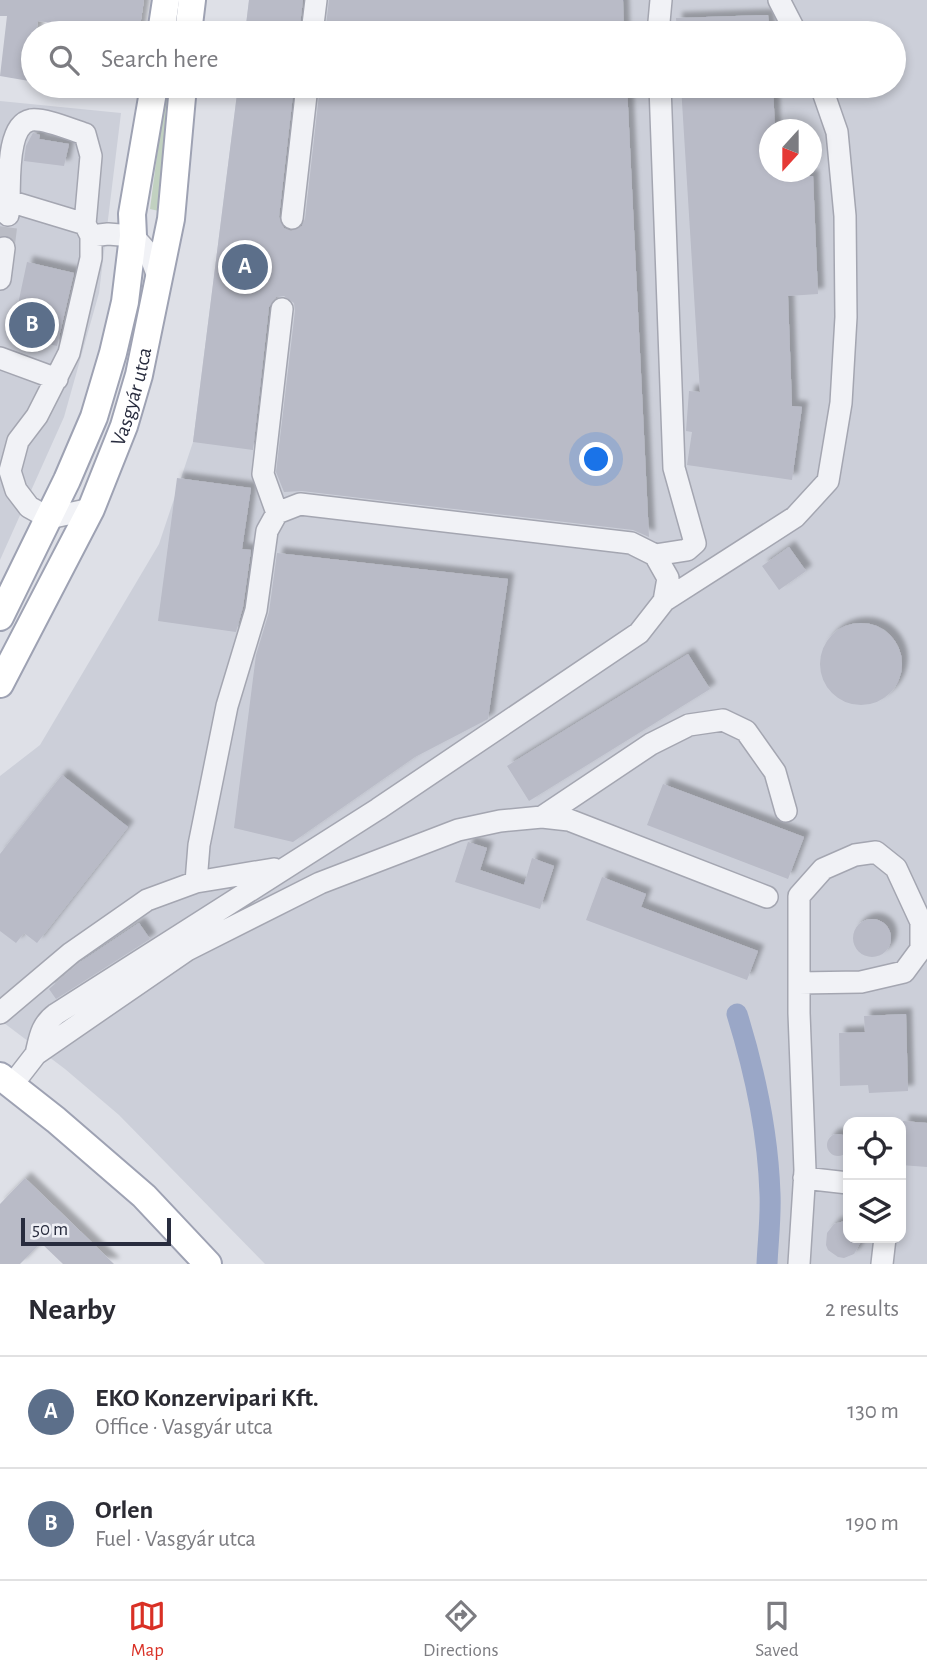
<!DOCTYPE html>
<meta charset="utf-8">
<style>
body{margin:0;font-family:"Alegreya Sans",sans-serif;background:#f2f2f3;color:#2b2b33}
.controls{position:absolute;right:21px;bottom:21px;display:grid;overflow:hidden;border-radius:14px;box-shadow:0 4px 10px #0003}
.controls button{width:63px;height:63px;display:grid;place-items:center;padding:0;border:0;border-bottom:2px solid #e1e1e2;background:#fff;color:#2b2b33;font:35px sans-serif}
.compass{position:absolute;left:759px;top:119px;width:63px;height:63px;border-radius:50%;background:#fff;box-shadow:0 4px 10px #0003;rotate:201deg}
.scale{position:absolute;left:21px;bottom:18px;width:150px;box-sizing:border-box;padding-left:7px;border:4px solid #282c3e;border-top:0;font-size:19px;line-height:24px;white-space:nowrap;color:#282c3e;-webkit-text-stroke:5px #eeeff5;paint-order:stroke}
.you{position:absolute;left:597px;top:460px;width:24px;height:24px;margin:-18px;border:5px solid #fff;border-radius:50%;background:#1a73e8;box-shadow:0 0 0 10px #1a73e833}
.badge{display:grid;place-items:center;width:46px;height:46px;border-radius:50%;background:#d93025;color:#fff;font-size:23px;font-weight:700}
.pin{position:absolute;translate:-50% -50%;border:4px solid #fff;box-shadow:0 2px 7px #0006}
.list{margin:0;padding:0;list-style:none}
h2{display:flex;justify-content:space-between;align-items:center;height:91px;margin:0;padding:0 28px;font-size:30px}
h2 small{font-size:23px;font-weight:400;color:#7c7c81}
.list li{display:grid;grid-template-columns:46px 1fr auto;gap:21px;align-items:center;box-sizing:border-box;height:112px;padding:0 28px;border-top:2px solid #e1e1e2}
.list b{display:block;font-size:26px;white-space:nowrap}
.list p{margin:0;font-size:23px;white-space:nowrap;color:#7c7c81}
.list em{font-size:23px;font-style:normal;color:#7c7c81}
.icon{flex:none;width:38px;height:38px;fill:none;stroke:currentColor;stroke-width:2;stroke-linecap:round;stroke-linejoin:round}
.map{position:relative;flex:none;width:927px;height:1264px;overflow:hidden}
.search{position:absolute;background:#fff;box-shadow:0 4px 10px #0003;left:21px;right:21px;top:21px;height:77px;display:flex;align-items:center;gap:18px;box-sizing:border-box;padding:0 24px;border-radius:38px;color:#7c7c81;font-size:26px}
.sheet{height:315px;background:#fff}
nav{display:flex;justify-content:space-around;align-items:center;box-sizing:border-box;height:98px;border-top:2px solid #e1e1e2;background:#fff;font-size:19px;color:#7c7c81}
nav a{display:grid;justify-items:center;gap:4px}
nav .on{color:#d93025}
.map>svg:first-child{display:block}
.built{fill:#cccfd9;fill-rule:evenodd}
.green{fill:#c1d1c0}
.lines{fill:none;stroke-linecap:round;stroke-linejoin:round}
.canal{stroke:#9aa7c7;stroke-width:21}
.building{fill:#b9bbc7;filter:url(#shadow)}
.minor-tunnel{stroke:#babcc5;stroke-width:21;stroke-dasharray:21 10;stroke-linecap:butt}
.minor-casing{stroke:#a4a6b1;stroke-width:24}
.major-casing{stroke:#9ea2b3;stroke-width:30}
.minor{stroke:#f1f2f6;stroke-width:21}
.major{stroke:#fff;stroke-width:26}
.labels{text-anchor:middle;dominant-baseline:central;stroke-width:5;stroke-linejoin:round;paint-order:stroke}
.street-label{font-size:21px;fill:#282c3e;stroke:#eeeff5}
</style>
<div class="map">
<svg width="927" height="1264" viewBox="0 0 927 1264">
<defs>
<filter id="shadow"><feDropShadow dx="6" dy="-6" stdDeviation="2" flood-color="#0004"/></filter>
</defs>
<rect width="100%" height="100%" fill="#dee0e7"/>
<path class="built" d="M249 0H927V1264H265L119 1115 65 1069 0 1020V776L40 745 159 544 193 442 238 86H894V33H245ZM769 130H811V172H769ZM848 1122H901V1238H848Z
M0 101 121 113 99 293 64 417 0 560Z"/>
<path class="green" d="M166 86H173L159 211 150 209Z"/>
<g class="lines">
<path class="canal" d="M737 1014C755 1072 768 1133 770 1194 771 1217 768 1241 767 1264"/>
</g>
<path class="building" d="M0 0H144L139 33H123L38 21 36 33H33L29 81 0 76 7 16H0Z
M249 0H303L299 33H245Z
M329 0H623L624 33H325Z
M768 15 770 33H677L676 18Z
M238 86H294L279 217 284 228 291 231 302 226 305 219 320 86H627L649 537 633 530 302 491 284 492 276 472 295 311 294 303 284 296 276 297 269 307 253 450 193 442Z
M681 86H773L775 130H769V172H778V177L813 176 818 294 788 296 792 406 802 407 792 480 687 465 692 432 686 431 689 391 700 392Z
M33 133 40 135 39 139 69 144 64 166 24 161 26 146Z
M27 262 74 273 57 346 7 334 13 308 17 309Z
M177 478 251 488 242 549 251 550 243 607 236 632 158 621Z
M789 547 806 571 779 590 762 566Z
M277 553 508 579 488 719 415 757 293 842 234 828 256 655 269 612Z
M820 664a41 41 0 1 1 82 0a41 41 0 1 1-82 0Z
M688 654 710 689 529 801 507 766Z
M62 775 128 827 37 943 24 933 16 943 0 931V854Z
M663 784 804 837 788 879 647 825Z
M468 842 487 848 480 870 524 885 532 858 554 866 540 909 455 882Z
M602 877 646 894 641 907 758 951 747 980 586 920Z
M853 938a19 19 0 1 1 38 0a19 19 0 1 1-38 0Z
M139 923 150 939 56 999 49 989 79 963Z
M906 1014 908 1091 869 1093 868 1085 840 1086 839 1033 865 1032 864 1016Z
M903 1121 927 1123V1167L901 1165Z
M827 1145a11 11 0 1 1 22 0a11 11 0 1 1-22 0Z
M25 1178 77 1228 114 1264H63L41 1243 20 1264H0V1204Z
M848 1220V1238H863L854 1254 844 1258 838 1257 828 1250 826 1245 827 1233 834 1224Z"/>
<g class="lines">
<path class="minor-tunnel" d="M4 248 8 215"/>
<defs>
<path id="minor" d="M779 0 796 33
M312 33 316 0
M658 33 661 0
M9 201C10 181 6 125 31 120 44 118 72 130 85 134L91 156 85 224
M8 215 9 201 85 224 91 236V258L69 353 37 416 18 441 10 471 16 490 29 507 49 518 91 509
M292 218 307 86
M91 236 108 234 133 236 150 255 159 279
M0 279 4 248
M0 358 57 379
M277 513 263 474 282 309
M655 555 687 550 695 543 674 468 660 86
M664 601 795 517 828 481 841 403 846 317 845 216 837 132 821 86
M542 817 651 744 689 725 723 720 746 731 775 772 786 811
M0 1013 71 953 147 900 196 882 274 869
M36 1054C40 1037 41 1025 56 1014L378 809 639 633 664 601 668 578 655 555 631 543 300 504 277 513 267 531 256 610 227 706 199 845 196 882
M12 1085 36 1054 187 950 320 883 458 830 500 821 542 817 569 820 767 897
M804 1178 848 1183
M799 1264 805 1170 799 1013V896L823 869 855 855 876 852 896 868 921 922V949L904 972 861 982 799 983
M882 1264 885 1238"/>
<g id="major">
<path d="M161 33 166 0"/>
<path d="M188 33 192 0"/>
<path d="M0 617 67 480 94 417 113 353 125 302 133 236 132 214 154 86"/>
<path id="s1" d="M0 684 91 509 124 426 139 375 171 219 183 86"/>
<path d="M0 1076 56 1120 144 1196 208 1264"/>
</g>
</defs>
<use href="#minor" class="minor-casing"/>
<use href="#major" class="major-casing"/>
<use href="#minor" class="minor"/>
<use href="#major" class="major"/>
</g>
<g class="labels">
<g class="street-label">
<text stroke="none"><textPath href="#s1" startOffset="317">Vasgyár utca</textPath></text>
</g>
</g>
</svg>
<div class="controls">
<button><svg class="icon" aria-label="locate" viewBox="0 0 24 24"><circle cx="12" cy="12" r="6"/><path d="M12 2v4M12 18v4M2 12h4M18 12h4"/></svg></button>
<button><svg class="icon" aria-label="layers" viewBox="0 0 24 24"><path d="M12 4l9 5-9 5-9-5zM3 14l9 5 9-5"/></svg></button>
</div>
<svg class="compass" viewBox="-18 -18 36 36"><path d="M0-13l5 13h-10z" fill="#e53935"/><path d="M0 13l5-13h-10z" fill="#7c7c81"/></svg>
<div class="scale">50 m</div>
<div class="you"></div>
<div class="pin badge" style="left:245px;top:267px;background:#5c6f8a">A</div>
<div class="pin badge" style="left:32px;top:325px;background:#5c6f8a">B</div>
<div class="search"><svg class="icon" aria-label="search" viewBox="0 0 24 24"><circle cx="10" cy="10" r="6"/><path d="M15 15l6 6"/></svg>Search here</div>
</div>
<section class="sheet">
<h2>Nearby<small>2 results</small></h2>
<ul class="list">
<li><span class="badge" style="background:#5c6f8a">A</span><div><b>EKO Konzervipari Kft.</b><p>Office · Vasgyár utca</p></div><em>130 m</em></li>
<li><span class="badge" style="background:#5c6f8a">B</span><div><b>Orlen</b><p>Fuel · Vasgyár utca</p></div><em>190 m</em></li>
</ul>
</section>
<nav>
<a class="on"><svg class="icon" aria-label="map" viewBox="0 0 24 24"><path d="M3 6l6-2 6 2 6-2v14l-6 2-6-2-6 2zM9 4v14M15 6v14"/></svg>Map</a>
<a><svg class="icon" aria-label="directions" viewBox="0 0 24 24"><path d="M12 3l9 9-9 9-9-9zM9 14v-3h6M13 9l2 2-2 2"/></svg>Directions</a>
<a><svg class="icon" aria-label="saved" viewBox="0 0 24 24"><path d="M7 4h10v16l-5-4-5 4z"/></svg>Saved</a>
</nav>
